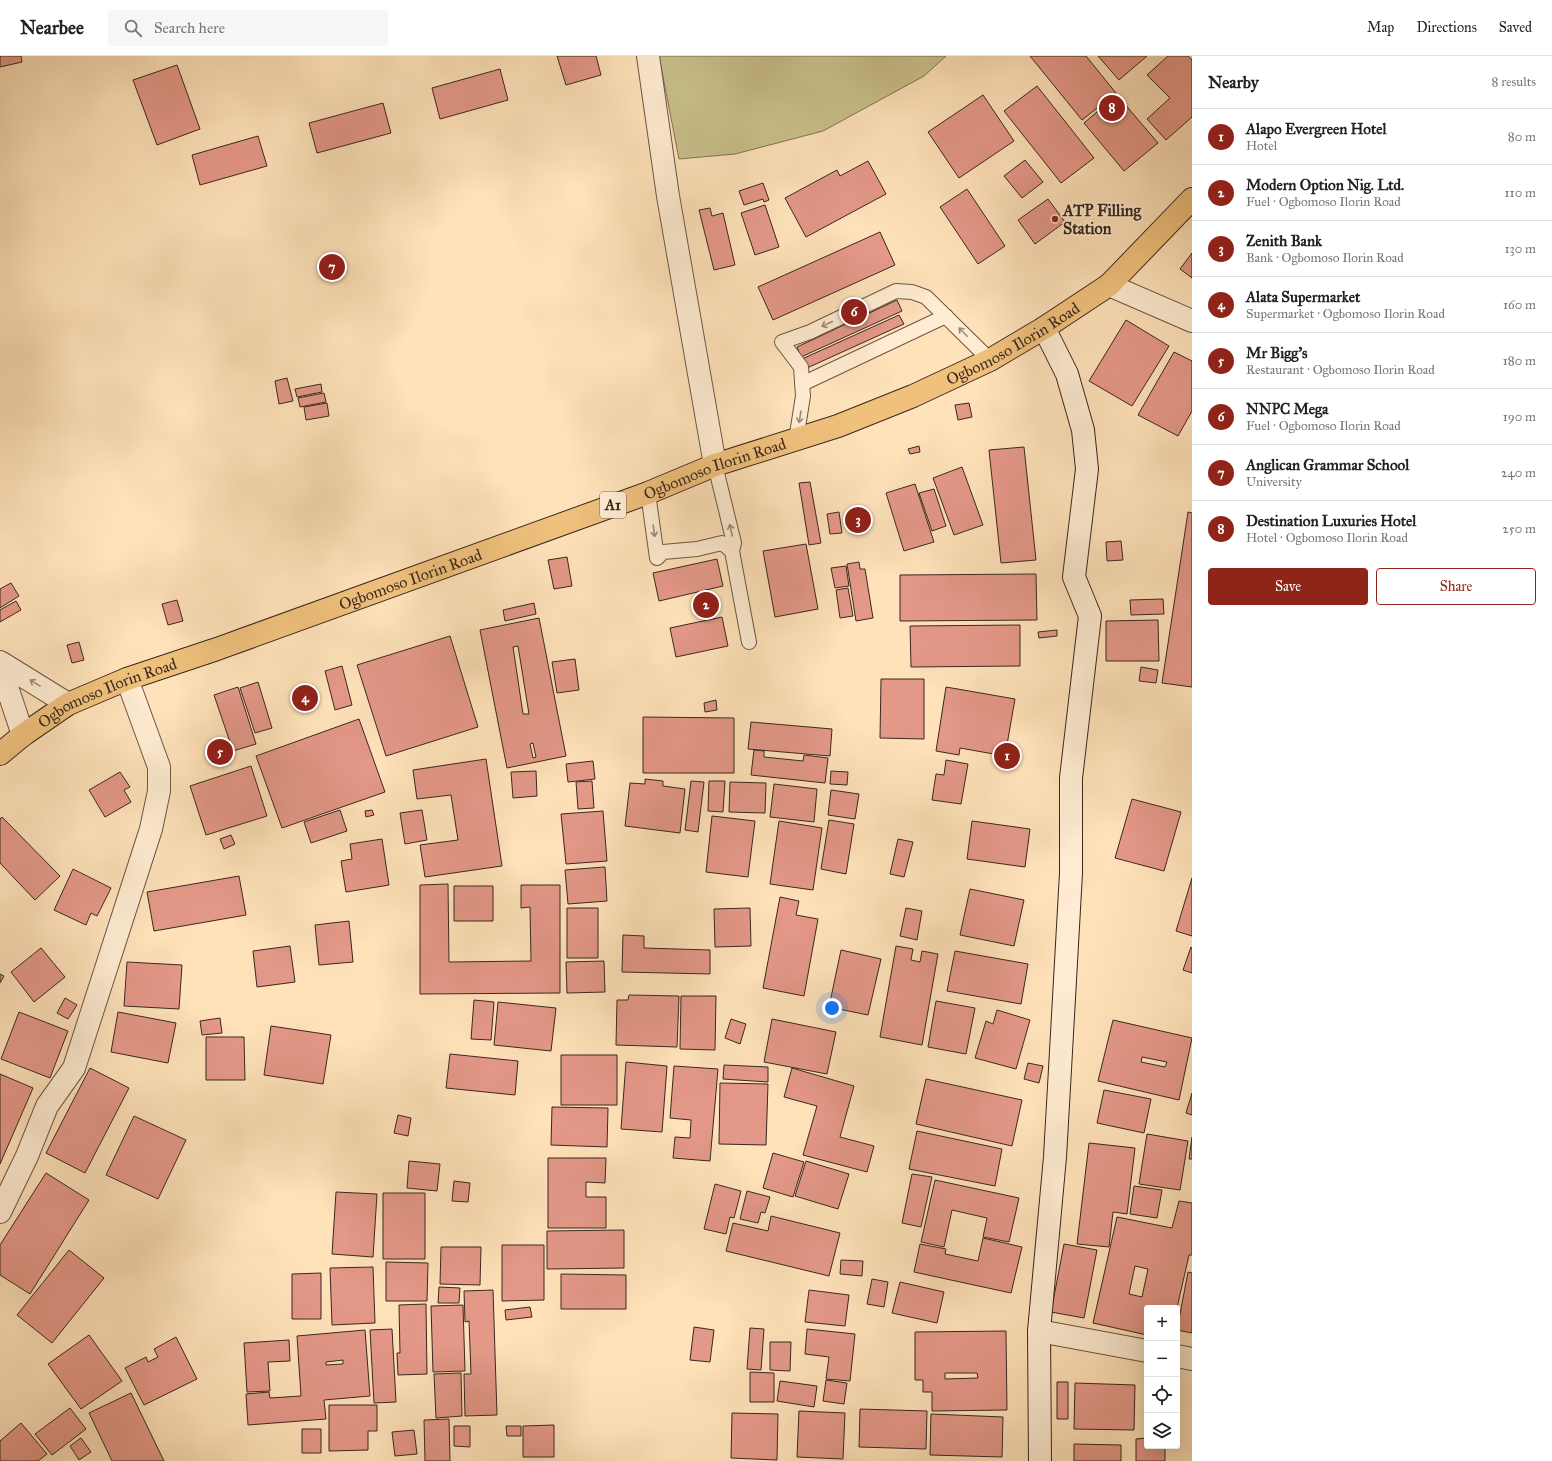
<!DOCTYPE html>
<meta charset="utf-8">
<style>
body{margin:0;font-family:"IM FELL Great Primer",serif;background:#f6f6f6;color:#222}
.controls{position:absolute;right:12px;bottom:12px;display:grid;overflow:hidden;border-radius:4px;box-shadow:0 4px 16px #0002}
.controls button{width:36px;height:36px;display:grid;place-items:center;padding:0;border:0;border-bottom:1px solid #e0e0e0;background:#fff;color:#222;font:20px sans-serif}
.you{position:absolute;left:832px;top:952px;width:14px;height:14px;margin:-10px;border:3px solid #fff;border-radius:50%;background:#1a73e8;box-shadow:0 0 0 6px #1a73e833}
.badge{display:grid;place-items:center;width:26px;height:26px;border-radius:50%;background:#8f2418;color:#fff;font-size:13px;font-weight:700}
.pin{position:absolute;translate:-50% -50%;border:2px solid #fff;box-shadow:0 1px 4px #0006}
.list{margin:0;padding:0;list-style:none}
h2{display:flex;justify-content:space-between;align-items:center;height:52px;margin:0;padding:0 16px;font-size:17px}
h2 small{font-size:13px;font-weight:400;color:#767676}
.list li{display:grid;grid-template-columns:26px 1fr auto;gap:12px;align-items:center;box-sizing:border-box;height:56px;padding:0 16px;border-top:1px solid #e0e0e0}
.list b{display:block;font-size:15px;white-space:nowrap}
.list p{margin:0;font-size:13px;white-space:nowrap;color:#767676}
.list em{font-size:13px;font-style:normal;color:#767676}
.actions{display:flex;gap:8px;padding:12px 16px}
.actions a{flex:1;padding:9px 0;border:1px solid #8f2418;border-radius:4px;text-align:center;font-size:14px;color:#8f2418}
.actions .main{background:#8f2418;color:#fff}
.icon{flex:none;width:22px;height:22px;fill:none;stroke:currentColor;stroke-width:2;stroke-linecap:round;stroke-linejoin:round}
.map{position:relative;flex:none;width:1192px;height:1405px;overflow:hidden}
header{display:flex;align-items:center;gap:24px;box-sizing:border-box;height:56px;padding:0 20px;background:#fff;border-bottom:1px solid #e0e0e0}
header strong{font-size:19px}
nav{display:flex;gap:22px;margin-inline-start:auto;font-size:14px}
.search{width:280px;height:36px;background:#f6f6f6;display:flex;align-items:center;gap:10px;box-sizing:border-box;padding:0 14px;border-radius:4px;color:#767676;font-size:15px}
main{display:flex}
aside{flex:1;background:#fff}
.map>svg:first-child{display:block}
.green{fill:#c9c08a;stroke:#827454}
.building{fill:#e49888;stroke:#3a271f;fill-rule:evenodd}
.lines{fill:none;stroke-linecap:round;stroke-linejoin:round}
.lane-casing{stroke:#6b5646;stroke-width:16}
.street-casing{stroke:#6b5646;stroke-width:24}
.secondary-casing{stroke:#3a271f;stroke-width:24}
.highway-casing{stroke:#3a271f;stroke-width:24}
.lane{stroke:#ffecd2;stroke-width:14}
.street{stroke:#ffecd2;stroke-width:22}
.secondary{stroke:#ffecd2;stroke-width:22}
.highway{stroke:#f0c17d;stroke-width:22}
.oneway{stroke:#9c8a78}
.poi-dot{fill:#8f2418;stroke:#ffecd2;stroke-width:1.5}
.labels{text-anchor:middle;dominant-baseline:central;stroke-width:3.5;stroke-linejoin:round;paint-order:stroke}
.shield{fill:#ffecd2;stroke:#756255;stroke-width:1}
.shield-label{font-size:15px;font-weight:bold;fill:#3a271f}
.poi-label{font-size:16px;font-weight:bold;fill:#3a271f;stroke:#ffecd2;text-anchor:start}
.street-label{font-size:16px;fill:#3a271f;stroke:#ffecd2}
</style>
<header>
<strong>Nearbee</strong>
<div class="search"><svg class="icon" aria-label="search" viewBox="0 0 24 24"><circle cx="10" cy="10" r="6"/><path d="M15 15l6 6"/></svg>Search here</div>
<nav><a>Map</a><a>Directions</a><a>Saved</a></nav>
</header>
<main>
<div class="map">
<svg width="1192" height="1405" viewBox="0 0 1192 1405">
<rect width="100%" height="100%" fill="#ffe2ba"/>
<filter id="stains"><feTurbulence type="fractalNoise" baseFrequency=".005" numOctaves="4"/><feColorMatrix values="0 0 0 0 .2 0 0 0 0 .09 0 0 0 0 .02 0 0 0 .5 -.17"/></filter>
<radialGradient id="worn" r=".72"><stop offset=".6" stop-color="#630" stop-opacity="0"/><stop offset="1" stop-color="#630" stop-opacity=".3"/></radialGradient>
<path class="green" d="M659 0H946L924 20 823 75 735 98 679 103Z"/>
<path class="building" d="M0 0H21L22 6 0 11Z
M557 0H596L601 19 566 29Z
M1030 0H1086L1116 37 1082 64Z
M1098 0H1147L1119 24Z
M1168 0H1188L1192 4V61L1166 84 1147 63 1170 42 1147 19Z
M177 9 200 73 157 89 133 24Z
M500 13 508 44 440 63 432 32Z
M1037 30 1094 102 1061 127 1004 55Z
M983 39 1014 85 959 122 928 76Z
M1117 39 1158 87 1124 115 1084 67Z
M383 47 391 77 317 97 309 67Z
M258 80 267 110 200 129 192 99Z
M1025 104 1043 126 1022 142 1004 120Z
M868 105 886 138 806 181 785 142 837 114 840 120Z
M763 127 769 144 764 146 763 143 744 149 739 135Z
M967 133 1005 190 978 208 940 151Z
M1048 143 1065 166 1035 188 1018 164Z
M765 149 779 191 755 199 741 157Z
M710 152 712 160 723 157 735 209 714 214 699 154Z
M880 176 895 209 773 264 758 231Z
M1192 197V222L1180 213Z
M897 244 902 255 801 301 797 291Z
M899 259 904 268 807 312 802 303Z
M1126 264 1169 290 1132 350 1089 325Z
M1174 296 1192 305V355L1178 380 1138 359Z
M287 322 293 345 279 348 275 325Z
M321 328 322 336 297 341 295 333Z
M324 337 326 346 300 351 298 342Z
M327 347 329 360 306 364 304 351Z
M969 347 972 361 958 364 955 349Z
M919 390 920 396 910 398 908 393Z
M1024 391 1036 504 1001 507 989 394Z
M962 411 983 469 954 479 933 422Z
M810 426 821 487 809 489 799 427Z
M915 428 934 486 904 495 886 437Z
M934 433 946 470 932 475 919 437Z
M839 456 842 477 830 478 827 458Z
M1188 456 1192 457V631L1162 627Z
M1121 485 1123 504 1107 505 1106 486Z
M806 488 818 553 775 561 763 495Z
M567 501 572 530 554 533 548 504Z
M717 503 723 530 659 545 653 517Z
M859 506 860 513H865L873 562 856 565 847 508Z
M846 510 849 530 835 532 831 512Z
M1036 518 1037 564 900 565V519Z
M11 527 19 540 0 552V533Z
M848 532 853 560 840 562 836 534Z
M1163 543 1164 558 1131 559 1130 544Z
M177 544 183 565 168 569 162 548Z
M16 545 21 554 0 566V554Z
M534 547 536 558 505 565 503 554Z
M722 561 728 590 676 601 670 572Z
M539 562 566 700 507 712 480 574ZM518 590 529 658H523L513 591ZM533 687 536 701 533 702 530 688Z
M1158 564 1159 605H1106V565Z
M1020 569V610L911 611 910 570Z
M1057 574V580L1039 582 1038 576Z
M450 580 478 671 386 700 357 609Z
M79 586 84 604 72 607 67 589Z
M575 603 579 634 557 637 552 606Z
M342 610 352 649 335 654 325 615Z
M1141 611 1158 614 1156 627 1139 625Z
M881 623H924V683L880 682Z
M258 626 272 672 255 677 240 632Z
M238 631 256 688 233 695 214 639Z
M946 631 1015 643 1005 700 960 692 959 699 936 695Z
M716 644 717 654 705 656 704 647Z
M643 661 734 662V717H643Z
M359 663 385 736 282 772 256 700Z
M751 666 832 673 830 700 748 693Z
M754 694 764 695V701L803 705 804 699 828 702 825 727 751 719Z
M486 703 502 810 425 821 420 789 458 784 451 739 417 743 413 714Z
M946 704 968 708 961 748 932 744 936 718 944 719Z
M593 705 595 723 568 726 566 708Z
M251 710 267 760 206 779 190 730Z
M536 715 537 740 513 742 511 716Z
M831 715 848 716 847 729 830 728Z
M120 716 130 731 124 734 131 746 105 761 89 734Z
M645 723 663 725V730L685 733 680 777 625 770 630 727 645 728Z
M592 725 594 752 578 753 576 726Z
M691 725 704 726 698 776 685 774Z
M709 725H725L723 756 708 755Z
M730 726 766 727 765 757 729 756Z
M774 728 817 733 814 766 770 761Z
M831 734 859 738 855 763 828 759Z
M1132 743 1181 756 1164 815 1115 802Z
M340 754 347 775 311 787 304 766Z
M372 754 374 759 366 761 365 755Z
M422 754 427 784 405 788 400 757Z
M603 755 607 805 566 808 561 758Z
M712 760 755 765 748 821 706 816Z
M2 761 60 820 35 844 0 807V763Z
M829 764 854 768 846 818 821 813Z
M779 765 822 772 813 834 770 828Z
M972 765 1030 773 1025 811 967 803Z
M231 779 235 788 224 793 220 783Z
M382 783 389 829 346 836 341 805 352 803 350 788Z
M898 783 913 786 904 821 890 818Z
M605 811 607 845 568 848 565 814Z
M73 813 111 832 97 860 91 857 86 869 54 854Z
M239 820 246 859 154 875 147 836Z
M1192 822V880L1176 875Z
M448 828 449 906 531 905 530 851 521 852V829H560V937L420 938V829Z
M454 830H493V865H454Z
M970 833 1024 844 1014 890 960 879Z
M780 841 799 845 796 859 818 863 804 940 763 932Z
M567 852H598V902H567Z
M750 852 751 890 715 891 714 853Z
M906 852 922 855 917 884 900 880Z
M349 865 353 906 319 909 315 869Z
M623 879 644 880V892L710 894V918L622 916Z
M290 890 295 926 257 931 253 895Z
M896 890 913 893 911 904 920 906 922 895 938 898 922 989 880 981Z
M1191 891 1192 892V917L1183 914Z
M41 892 65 921 34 946 11 916Z
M841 894 881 903 868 959 829 951Z
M955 895 1028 908 1021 948 947 935Z
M604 905 605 936 567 937 566 906Z
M127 906 182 909 179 953 124 950Z
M0 918 4 920 0 927Z
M629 939 679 940 677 991 616 989 617 944H628Z
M681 940H716L715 994 680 993Z
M65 942 77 949 68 963 57 957Z
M474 944 494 946 491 984 471 983Z
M936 945 975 952 966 998 928 991Z
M498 946 556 952 551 995 494 989Z
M997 954 1030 964 1016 1013 975 1002 986 965 993 968Z
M19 956 68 975 50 1022 1 1003Z
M118 956 176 967 168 1007 111 996Z
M220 962 222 977 202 979 200 965Z
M731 963 746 968 740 988 725 982Z
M772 963 836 976 827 1018 764 1006Z
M1113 964 1192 982 1179 1044 1098 1025ZM1142 1001 1167 1006 1165 1011 1141 1006Z
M271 970 331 979 323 1028 264 1019Z
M206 981H244L245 1024H206Z
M450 998 518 1005 515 1039 446 1032Z
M561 999H617V1049H561Z
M626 1006 667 1010 662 1076 621 1073Z
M1028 1007 1043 1010 1039 1027 1024 1023Z
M724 1009 768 1011V1026L723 1023Z
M674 1010 718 1013 710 1105 673 1102 675 1081 690 1082 691 1064 670 1062Z
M90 1012 129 1032 85 1117 46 1097Z
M792 1012 854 1030 840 1081 874 1090 867 1116 803 1099 817 1050 784 1041Z
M0 1018 33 1032 0 1108Z
M926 1023 1022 1044 1012 1090 916 1068Z
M720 1027 768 1028 766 1089 719 1088Z
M1104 1034 1151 1043 1144 1077 1097 1067Z
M1192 1037V1059L1186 1057Z
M552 1051 608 1052 607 1091 551 1089Z
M398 1059 411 1062 408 1080 394 1077Z
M134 1060 186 1084 158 1143 106 1119Z
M917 1075 1002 1093 995 1130 909 1113Z
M1147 1078 1188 1085 1180 1134 1139 1128Z
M1192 1081V1103H1189Z
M1089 1087 1135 1092 1127 1158 1113 1156 1109 1191 1077 1188Z
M773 1097 804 1106 793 1141 763 1132Z
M548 1102H606L605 1127 586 1126V1141H606V1172H548Z
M409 1105 440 1108 437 1135 407 1132Z
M806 1105 849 1118 838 1153 795 1140Z
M46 1117 89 1144 30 1238 0 1219V1189Z
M912 1118 932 1121 921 1171 902 1167Z
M935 1124 1019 1142 1009 1186 983 1181 987 1162 952 1154 944 1191 921 1186Z
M454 1125 470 1127 468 1146 452 1145Z
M715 1128 741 1135 734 1162 730 1161 726 1178 704 1173Z
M1134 1130 1162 1134 1157 1162 1130 1158Z
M747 1135 770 1141 765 1157 761 1156 758 1167 740 1163Z
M336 1136 377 1138 373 1201 332 1198Z
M383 1137H425V1203H383Z
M1179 1145 1192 1147V1199H1189L1177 1252H1147V1279L1093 1267 1117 1161 1172 1172ZM1135 1210 1148 1213 1142 1241 1129 1238Z
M771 1160 840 1177 829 1220 726 1195 733 1167 768 1175Z
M624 1174V1212L547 1213V1175Z
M983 1182 1022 1191 1011 1237 914 1216 920 1188 946 1193 945 1198 978 1205Z
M1064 1188 1097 1194 1084 1262 1051 1256Z
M502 1189H544V1244L502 1245Z
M441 1191H481L480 1229 440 1228Z
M69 1194 104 1222 52 1287 17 1259Z
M841 1204 863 1205 862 1220 840 1218Z
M386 1206 428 1207 427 1245H386Z
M373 1211 375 1267 332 1269 330 1212Z
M1188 1216 1192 1217V1277L1177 1274Z
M321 1217V1263H292V1218Z
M561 1218 626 1219V1253H561Z
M872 1223 888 1226 884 1251 867 1248Z
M900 1226 944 1236 937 1267 892 1257Z
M439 1231 460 1232 459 1247H438Z
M493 1234 497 1359 465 1360 464 1318H471L469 1265 465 1266 464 1235Z
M809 1234 849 1239 845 1270 805 1266Z
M426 1248 427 1318 398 1319 397 1297H400L399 1249Z
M463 1249 465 1315 433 1316 431 1250Z
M530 1251 532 1261 506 1264 505 1254Z
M694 1271 714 1274 710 1306 690 1304Z
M750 1272 764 1273 761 1314 747 1313Z
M392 1273 396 1346 374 1347 370 1274Z
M807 1273 855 1278 850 1325 826 1323 829 1301 805 1298Z
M365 1274 370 1340 324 1344 326 1363 248 1369 246 1338 269 1336 270 1342 301 1340 297 1280ZM343 1304V1308L326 1309V1306Z
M1006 1275 1007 1354 932 1355V1336H923V1324H915V1276ZM945 1317H977L978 1322 945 1323Z
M89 1279 122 1325 81 1353 48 1308Z
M176 1281 197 1323 144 1349 125 1312 146 1301 148 1306 158 1301 154 1293Z
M289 1284 290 1305 268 1306 270 1335 247 1336 244 1287Z
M770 1286H791L790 1315 770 1314Z
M750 1316 774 1317V1346H750Z
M461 1317 462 1360 436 1362 434 1318Z
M826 1324 847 1327 844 1348 823 1345Z
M780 1325 817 1330 814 1351 777 1345Z
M1057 1326H1068V1363H1057Z
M1075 1327 1135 1329 1134 1374 1074 1373Z
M131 1337 164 1405H112L89 1357Z
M329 1349H377V1375H368V1394L329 1395Z
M70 1352 86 1373 52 1399 35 1378Z
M860 1353 927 1355 926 1393 859 1391Z
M799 1355 845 1357 843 1403 797 1401Z
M732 1357 778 1358 777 1404 731 1402Z
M931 1358 1003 1361 1002 1401 930 1399Z
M449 1363 450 1405H425L424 1364Z
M21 1367 47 1398 38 1405H0V1385Z
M554 1369V1401H523V1370Z
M454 1370H470V1391L454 1390Z
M506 1370H521V1380H507Z
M302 1373H321V1397H302Z
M414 1374 417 1398 395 1400 392 1376Z
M81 1382 91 1396 79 1404 70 1390Z
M1147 1382V1390H1165V1405H1136V1383Z
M1074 1388 1121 1389V1405H1074Z"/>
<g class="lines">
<defs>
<path id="lane" d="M802 328 946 260
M796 384 803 340 801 311 782 286 810 276 896 235 912 236 926 241 990 304
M648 437 657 502 663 496 697 493 722 487 732 495 734 487 715 409
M732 495 749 586"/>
<path id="street" d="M648 0 668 140 715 409
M1109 229 1192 265
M0 606 68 648
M0 610 23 679
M0 1156 27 1100 47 1050 74 1012 151 773 159 735V711L127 623
M1039 1275 1147 1295
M1177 1300 1192 1303"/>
<path id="secondary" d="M1040 1405 1039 1275 1055 1101 1059 1031 1071 817V722L1090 560 1074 521 1087 413 1083 374 1067 318 1044 272"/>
<g id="highway">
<path id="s1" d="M0 698 23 679 68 648 127 623 217 593 648 437 715 409 838 370 913 340 990 304 1044 272 1109 229 1192 143"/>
</g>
</defs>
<use href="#lane" class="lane-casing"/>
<use href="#street" class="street-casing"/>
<use href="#secondary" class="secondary-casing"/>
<use href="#highway" class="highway-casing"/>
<use href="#lane" class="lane"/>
<use href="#street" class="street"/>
<use href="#secondary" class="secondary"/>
<use href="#highway" class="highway"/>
</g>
<defs><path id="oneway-shaft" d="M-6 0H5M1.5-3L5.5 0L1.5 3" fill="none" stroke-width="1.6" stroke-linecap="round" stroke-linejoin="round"/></defs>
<g class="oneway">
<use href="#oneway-shaft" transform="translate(827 268) rotate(155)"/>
<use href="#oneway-shaft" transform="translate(963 276) rotate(-135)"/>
<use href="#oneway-shaft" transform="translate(800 361) rotate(99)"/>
<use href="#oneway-shaft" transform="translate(731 474) rotate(-103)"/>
<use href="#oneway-shaft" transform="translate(654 475) rotate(82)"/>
<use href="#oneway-shaft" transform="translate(35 627) rotate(-149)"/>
</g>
<circle class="poi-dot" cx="1055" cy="163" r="4"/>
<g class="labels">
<rect class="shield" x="600" y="436" width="26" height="26" rx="3"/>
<g class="shield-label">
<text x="613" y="449">A1</text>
</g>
<g class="poi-label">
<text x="1063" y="154">ATP Filling<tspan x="1063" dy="18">Station</tspan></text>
</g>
<g class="street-label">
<text stroke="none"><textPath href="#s1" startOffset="1097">Ogbomoso Ilorin Road</textPath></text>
<text stroke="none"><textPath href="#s1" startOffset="773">Ogbomoso Ilorin Road</textPath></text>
<text stroke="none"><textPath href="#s1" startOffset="449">Ogbomoso Ilorin Road</textPath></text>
<text stroke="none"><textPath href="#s1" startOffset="125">Ogbomoso Ilorin Road</textPath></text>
</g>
</g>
<rect width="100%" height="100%" filter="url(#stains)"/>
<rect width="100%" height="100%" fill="url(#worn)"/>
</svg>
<div class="controls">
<button>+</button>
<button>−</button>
<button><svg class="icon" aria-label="locate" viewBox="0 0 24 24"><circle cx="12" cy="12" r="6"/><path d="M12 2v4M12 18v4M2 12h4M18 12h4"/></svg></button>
<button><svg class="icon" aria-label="layers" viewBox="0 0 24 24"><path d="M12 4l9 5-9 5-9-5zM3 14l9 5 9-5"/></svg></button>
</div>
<div class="you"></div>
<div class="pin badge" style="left:1007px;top:700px">1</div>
<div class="pin badge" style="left:706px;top:549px">2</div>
<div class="pin badge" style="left:858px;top:464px">3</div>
<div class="pin badge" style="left:305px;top:642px">4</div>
<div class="pin badge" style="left:220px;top:696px">5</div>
<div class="pin badge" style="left:854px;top:256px">6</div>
<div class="pin badge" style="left:332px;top:211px">7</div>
<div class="pin badge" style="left:1112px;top:52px">8</div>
</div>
<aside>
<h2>Nearby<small>8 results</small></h2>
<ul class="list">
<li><span class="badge">1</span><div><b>Alapo Evergreen Hotel</b><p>Hotel</p></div><em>80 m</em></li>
<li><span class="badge">2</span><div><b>Modern Option Nig. Ltd.</b><p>Fuel · Ogbomoso Ilorin Road</p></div><em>110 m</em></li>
<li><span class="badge">3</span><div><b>Zenith Bank</b><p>Bank · Ogbomoso Ilorin Road</p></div><em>130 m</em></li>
<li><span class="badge">4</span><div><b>Alata Supermarket</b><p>Supermarket · Ogbomoso Ilorin Road</p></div><em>160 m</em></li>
<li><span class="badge">5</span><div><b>Mr Bigg's</b><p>Restaurant · Ogbomoso Ilorin Road</p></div><em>180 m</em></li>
<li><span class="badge">6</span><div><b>NNPC Mega</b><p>Fuel · Ogbomoso Ilorin Road</p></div><em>190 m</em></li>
<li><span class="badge">7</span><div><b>Anglican Grammar School</b><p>University</p></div><em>240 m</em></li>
<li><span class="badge">8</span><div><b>Destination Luxuries Hotel</b><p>Hotel · Ogbomoso Ilorin Road</p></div><em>250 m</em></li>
</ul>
<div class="actions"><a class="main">Save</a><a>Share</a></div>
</aside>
</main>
